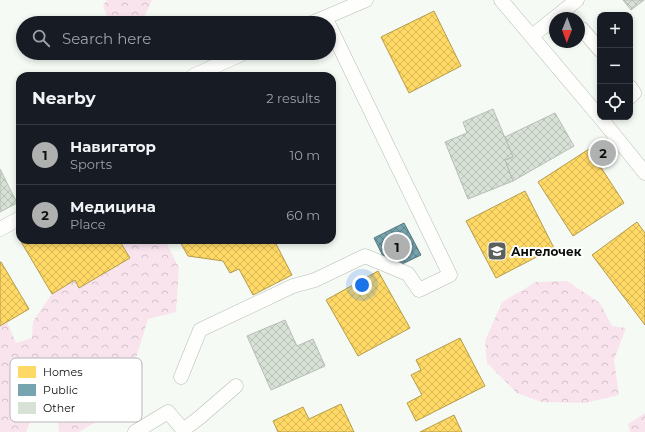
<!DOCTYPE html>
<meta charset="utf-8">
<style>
body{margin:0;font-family:Montserrat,sans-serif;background:#20242c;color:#f1f3f6}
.controls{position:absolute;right:12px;top:12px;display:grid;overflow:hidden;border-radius:8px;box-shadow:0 2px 6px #0003}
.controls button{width:36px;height:36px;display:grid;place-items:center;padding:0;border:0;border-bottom:1px solid #363941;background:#171b24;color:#f1f3f6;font:20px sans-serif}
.compass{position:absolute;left:549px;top:12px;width:36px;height:36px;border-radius:50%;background:#171b24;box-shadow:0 2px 6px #0003;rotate:181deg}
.you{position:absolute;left:362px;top:285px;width:14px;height:14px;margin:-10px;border:3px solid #fff;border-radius:50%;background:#1a73e8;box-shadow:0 0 0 6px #1a73e833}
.badge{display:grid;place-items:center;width:26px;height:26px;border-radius:50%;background:#aeb1b0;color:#111;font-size:13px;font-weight:700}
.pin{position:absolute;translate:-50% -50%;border:2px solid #fff;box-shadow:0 1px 4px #0006}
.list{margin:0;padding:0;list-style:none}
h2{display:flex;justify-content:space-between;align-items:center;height:52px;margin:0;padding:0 16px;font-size:17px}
h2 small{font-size:13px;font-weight:400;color:#9ea1a6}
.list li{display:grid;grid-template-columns:26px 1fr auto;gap:12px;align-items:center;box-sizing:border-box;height:60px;padding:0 16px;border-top:1px solid #363941}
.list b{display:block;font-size:15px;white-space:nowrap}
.list p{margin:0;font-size:13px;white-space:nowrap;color:#9ea1a6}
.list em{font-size:13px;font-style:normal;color:#9ea1a6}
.icon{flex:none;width:22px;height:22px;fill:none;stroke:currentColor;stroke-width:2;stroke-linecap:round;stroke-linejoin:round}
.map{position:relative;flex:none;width:645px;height:432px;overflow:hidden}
.search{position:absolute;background:#171b24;box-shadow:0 2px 6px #0003;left:16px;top:16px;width:320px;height:44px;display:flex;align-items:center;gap:10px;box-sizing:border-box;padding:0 14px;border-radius:22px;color:#9ea1a6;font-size:15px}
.panel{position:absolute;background:#171b24;box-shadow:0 2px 6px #0003;left:16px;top:72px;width:320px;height:172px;border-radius:12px}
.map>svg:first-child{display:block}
.forest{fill:url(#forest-crowns)}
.homes{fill:url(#homes-cross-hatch);stroke:#b59c4a}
.public{fill:url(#public-cross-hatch);stroke:#55777d}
.building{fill:url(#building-cross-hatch);stroke:#b7bdb7}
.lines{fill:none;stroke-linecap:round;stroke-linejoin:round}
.lane-casing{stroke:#b6bcb6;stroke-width:15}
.lane{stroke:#fefefd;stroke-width:14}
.labels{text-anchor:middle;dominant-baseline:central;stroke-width:4;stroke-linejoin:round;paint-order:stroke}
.poi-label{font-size:12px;font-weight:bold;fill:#080d08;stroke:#fff;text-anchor:start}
.key{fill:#fff;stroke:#b5b6b5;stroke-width:1}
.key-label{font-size:11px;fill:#080d08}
</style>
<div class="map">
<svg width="645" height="432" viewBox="0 0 645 432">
<defs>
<pattern id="forest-crowns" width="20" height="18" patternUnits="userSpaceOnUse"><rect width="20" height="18" fill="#f9e4ee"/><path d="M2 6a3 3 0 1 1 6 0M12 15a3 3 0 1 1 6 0" fill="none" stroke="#d4c2cb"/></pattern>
<pattern id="homes-cross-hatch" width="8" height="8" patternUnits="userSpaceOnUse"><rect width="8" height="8" fill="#ffd966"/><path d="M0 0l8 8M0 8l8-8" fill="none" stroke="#d9b957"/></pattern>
<pattern id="public-cross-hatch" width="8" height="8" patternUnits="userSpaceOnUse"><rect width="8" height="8" fill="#76a5af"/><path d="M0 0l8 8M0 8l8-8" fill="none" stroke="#5f858c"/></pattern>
<pattern id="building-cross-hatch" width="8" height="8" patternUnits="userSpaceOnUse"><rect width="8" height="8" fill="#d7e1d5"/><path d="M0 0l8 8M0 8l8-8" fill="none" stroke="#b7c0b5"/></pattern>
</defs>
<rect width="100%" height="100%" fill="#f5fbf4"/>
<path class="forest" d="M107 0H152L142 22 109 23 103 5Z
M119 240H165L179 268 176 312 148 319 121 407 79 432H59L56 404 36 408 26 432H0V326L7 322 16 343 32 338 33 321 52 294 75 280 80 288 130 258Z
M567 281 600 303 612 326 626 328 614 360 619 395 585 403 541 402 517 393 487 363 485 341 502 302 536 282Z
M645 413V432H630L628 424Z"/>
<path class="homes" d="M434 11 461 66 409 93 381 37Z
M589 149 624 203 573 236 538 182Z
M525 191 554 248 496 278 466 221Z
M637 222 645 233V325L592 255Z
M20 240H119L130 258 79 288 75 280 52 294Z
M179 240H274L292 275 253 295 239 269 230 273 223 261 188 256Z
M0 262H1L29 309 0 326Z
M378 271 410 328 358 356 326 300Z
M460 338 485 386 416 421 407 403 422 395 411 375 421 370 416 360Z
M341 404 354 432H278L273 421 303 407 309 419Z
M454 415 462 432H420Z"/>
<path class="public" d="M404 223 421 255 402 264 383 256 374 238Z"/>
<path class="building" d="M623 0H644L631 10Z
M493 109 513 157 505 160 513 181 468 199 445 142 467 133 463 122Z
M555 113 574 146 513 181 505 160 513 157 505 137Z
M0 169 17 203 0 212Z
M285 320 297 346 313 339 325 366 271 390 247 336Z"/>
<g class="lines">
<defs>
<path id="lane" d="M501 0 603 121 645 173
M312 23 366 0
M582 29 600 50
M532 36 577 0
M193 76 244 53
M630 87 634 93 630 97
M0 229 20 218
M181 377 200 330 293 286 315 280 365 256 408 274 419 290 450 275 329 25
M183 430 199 418 236 386
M135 432 168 412 185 432"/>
</defs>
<use href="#lane" class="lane-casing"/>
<use href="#lane" class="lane"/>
</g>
<defs>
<symbol id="school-square" viewBox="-11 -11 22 22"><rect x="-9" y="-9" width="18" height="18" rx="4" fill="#5b605b" stroke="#fff"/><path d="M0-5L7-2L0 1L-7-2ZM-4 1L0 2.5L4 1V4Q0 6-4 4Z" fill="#fff"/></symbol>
</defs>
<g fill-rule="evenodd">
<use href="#school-square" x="486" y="240" width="22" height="22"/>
</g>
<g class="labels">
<g class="poi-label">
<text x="511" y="251">Ангелочек</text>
</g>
</g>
<rect x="10" y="358" width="132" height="64" rx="6" class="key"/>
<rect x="18" y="366" width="18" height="12" fill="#ffd966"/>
<rect x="18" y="384" width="18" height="12" fill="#76a5af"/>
<rect x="18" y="402" width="18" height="12" fill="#d7e1d5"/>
<g class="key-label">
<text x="43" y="376">Homes</text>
<text x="43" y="394">Public</text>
<text x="43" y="412">Other</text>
</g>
</svg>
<div class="controls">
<button>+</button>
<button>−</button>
<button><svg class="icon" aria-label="locate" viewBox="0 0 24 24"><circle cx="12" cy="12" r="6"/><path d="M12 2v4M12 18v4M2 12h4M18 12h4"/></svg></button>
</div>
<svg class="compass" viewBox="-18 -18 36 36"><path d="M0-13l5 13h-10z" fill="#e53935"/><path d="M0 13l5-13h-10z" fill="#9ea1a6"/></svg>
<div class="you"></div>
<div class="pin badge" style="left:397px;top:247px">1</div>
<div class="pin badge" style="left:603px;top:153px">2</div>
<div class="search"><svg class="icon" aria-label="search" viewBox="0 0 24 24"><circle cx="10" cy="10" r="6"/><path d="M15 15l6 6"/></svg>Search here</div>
<section class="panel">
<h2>Nearby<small>2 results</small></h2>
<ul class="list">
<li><span class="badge">1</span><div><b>Навигатор</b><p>Sports</p></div><em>10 m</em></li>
<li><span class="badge">2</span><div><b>Медицина</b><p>Place</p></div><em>60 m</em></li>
</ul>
</section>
</div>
